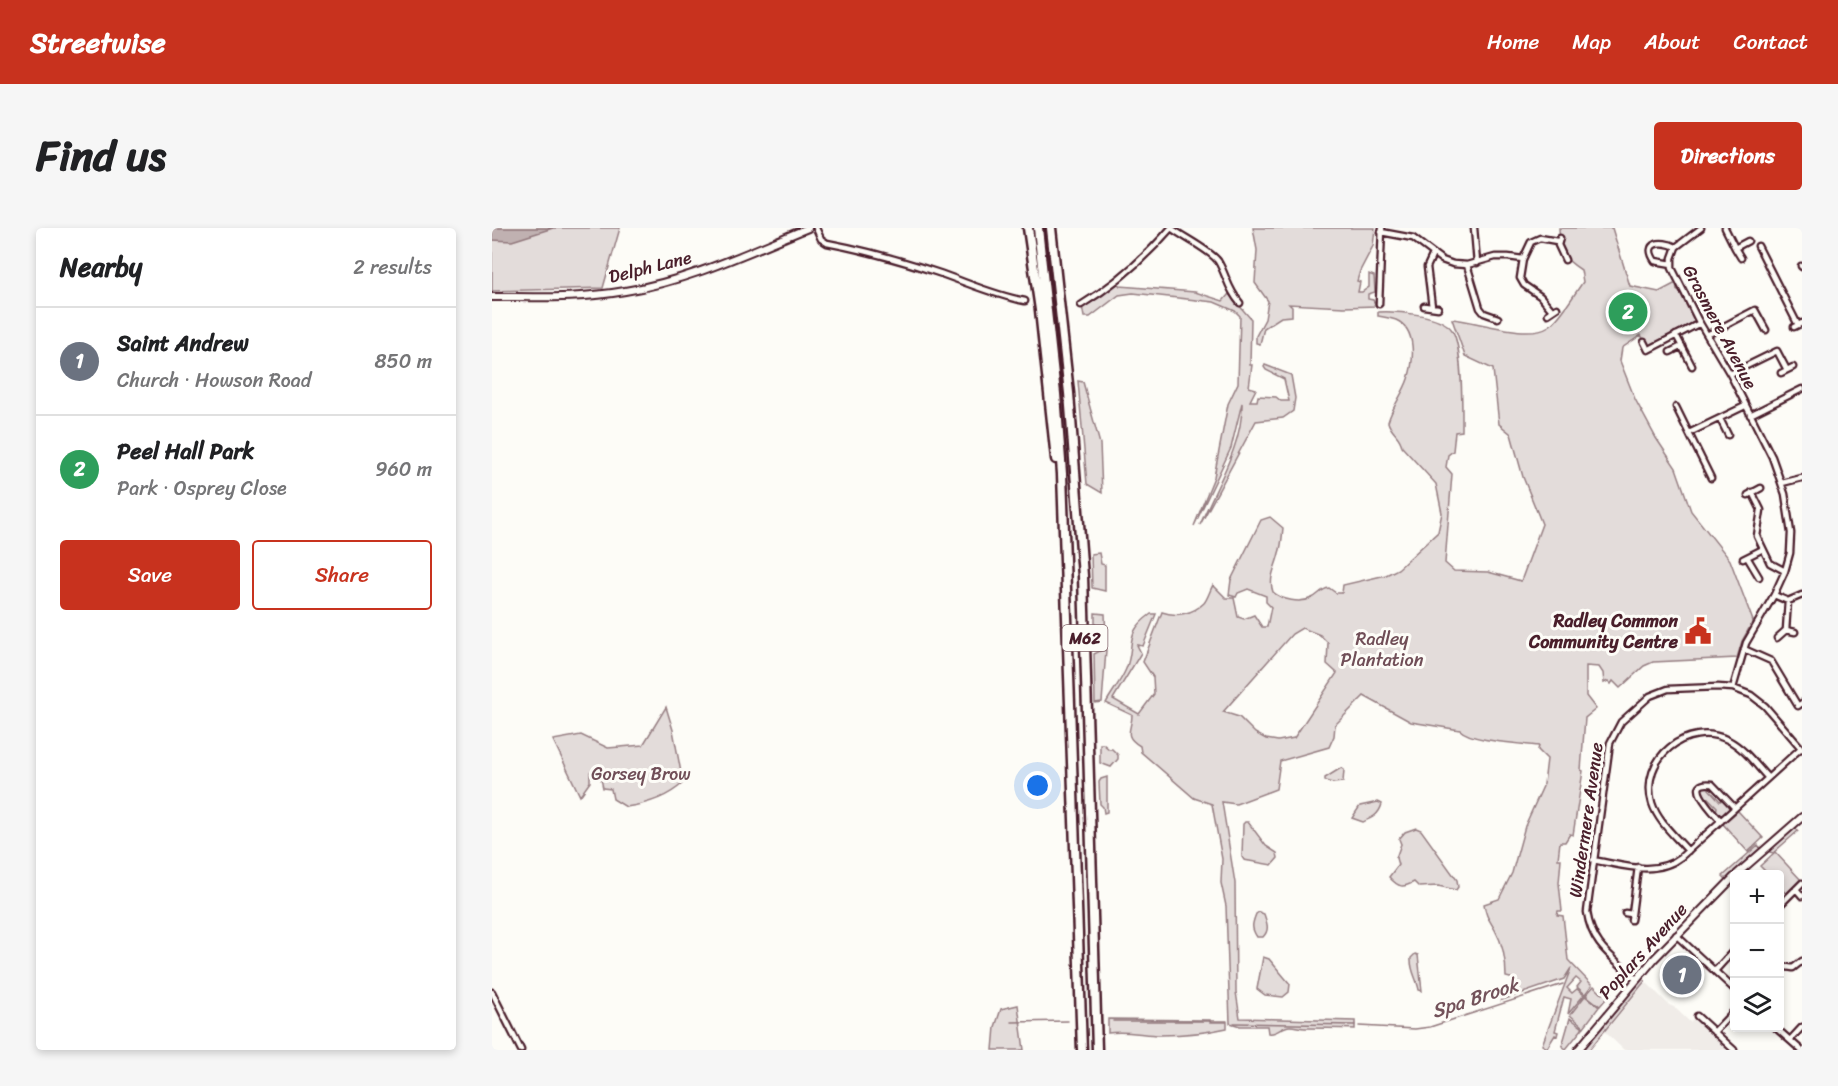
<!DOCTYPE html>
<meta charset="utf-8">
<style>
body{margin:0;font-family:Sriracha,sans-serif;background:#f6f6f6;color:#202124}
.controls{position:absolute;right:18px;bottom:18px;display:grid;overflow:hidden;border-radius:6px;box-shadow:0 3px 9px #0003}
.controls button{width:54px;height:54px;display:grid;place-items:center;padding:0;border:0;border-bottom:2px solid #e0e0e0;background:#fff;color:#202124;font:30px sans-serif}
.you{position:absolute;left:546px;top:558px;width:21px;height:21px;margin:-15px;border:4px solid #fff;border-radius:50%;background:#1a73e8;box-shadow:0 0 0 9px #1a73e833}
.badge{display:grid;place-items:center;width:39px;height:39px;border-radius:50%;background:#c8321e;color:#fff;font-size:20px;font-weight:700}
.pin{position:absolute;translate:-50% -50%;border:3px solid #fff;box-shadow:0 2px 6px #0006}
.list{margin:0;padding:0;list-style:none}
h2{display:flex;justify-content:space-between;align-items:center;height:78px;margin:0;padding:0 24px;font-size:26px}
h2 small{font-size:20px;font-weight:400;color:#757577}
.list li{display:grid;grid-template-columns:39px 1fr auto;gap:18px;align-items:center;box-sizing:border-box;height:108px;padding:0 24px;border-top:2px solid #e0e0e0}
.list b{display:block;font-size:22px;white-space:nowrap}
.list p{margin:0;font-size:20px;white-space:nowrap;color:#757577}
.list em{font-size:20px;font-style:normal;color:#757577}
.actions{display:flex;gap:12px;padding:18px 24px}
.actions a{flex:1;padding:14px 0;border:2px solid #c8321e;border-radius:6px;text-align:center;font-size:21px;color:#c8321e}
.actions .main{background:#c8321e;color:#fff}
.icon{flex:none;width:33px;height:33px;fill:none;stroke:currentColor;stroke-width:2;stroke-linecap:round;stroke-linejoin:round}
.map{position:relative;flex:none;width:1310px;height:822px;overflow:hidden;border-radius:6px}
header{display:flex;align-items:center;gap:36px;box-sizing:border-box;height:84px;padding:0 30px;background:#c8321e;color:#fff}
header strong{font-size:28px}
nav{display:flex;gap:33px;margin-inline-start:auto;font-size:21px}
.intro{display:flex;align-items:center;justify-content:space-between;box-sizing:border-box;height:144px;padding:0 36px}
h1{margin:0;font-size:42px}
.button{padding:15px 27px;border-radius:6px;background:#c8321e;color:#fff;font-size:21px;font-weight:700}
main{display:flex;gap:36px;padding:0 36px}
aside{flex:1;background:#fff;border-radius:6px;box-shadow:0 3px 9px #0003}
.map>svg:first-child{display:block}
.built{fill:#f0ece8}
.green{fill:#e3dcda;stroke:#967e82;stroke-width:1.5;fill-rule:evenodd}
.water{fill:#c0b1b1;stroke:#91777b;stroke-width:1.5}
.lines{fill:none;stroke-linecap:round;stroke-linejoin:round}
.stream{stroke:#91777b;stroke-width:1.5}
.minor-casing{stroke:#4a1f2b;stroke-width:9}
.tertiary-casing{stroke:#4a1f2b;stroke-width:10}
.motorway-casing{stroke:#4a1f2b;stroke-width:13}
.minor{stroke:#fdfcf7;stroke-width:4.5}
.tertiary{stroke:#fdfcf7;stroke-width:6}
.motorway{stroke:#fdfcf7;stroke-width:8}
.labels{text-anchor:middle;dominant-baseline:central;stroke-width:6;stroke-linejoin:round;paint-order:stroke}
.shield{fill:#fdfcf7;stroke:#806168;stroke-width:1.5}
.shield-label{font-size:16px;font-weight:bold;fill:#4a1f2b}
.street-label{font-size:18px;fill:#4a1f2b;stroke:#fdfcf7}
.poi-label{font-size:18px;font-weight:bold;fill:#4a1f2b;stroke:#fdfcf7;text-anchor:end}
.park-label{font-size:18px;fill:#704e57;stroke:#fdfcf7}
.water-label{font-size:20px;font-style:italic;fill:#73525a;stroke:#fdfcf7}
</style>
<header>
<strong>Streetwise</strong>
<nav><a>Home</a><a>Map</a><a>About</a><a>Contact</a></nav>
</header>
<div class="intro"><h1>Find us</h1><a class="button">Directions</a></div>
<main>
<aside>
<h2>Nearby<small>2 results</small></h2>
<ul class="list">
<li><span class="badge" style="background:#6b7280">1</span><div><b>Saint Andrew</b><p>Church · Howson Road</p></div><em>850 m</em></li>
<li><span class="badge" style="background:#2e9e5b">2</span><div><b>Peel Hall Park</b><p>Park · Osprey Close</p></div><em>960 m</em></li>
</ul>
<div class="actions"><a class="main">Save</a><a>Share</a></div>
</aside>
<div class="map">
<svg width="1310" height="822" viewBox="0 0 1310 822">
<rect width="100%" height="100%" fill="#fdfcf7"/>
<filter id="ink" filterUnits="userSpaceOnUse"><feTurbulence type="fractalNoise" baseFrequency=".0167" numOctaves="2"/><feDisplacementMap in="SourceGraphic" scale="12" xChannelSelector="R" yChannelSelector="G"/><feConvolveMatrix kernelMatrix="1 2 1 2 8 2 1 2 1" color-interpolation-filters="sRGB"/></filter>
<g filter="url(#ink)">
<path class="built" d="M1154 754 1177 777 1182 779 1198 794 1202 790 1236 822H1132L1113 804Z"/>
<path class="green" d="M0 0H128L111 60 0 63Z
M761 0H883L881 18 868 43 865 53 868 54 866 64H870L877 59V46L882 48 883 64 876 66V71L881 72 884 78 852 79 797 76 800 79V88L789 89 772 100 768 116 764 115V108L773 91 776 73 763 55 765 22Z
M1067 0H1120L1138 58 1167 64 1184 55 1185 62 1189 60 1206 92 1156 119 1149 107 1130 120 1128 133 1143 171 1164 210 1184 240 1199 283 1238 332 1261 393 1250 413 1245 430 1161 434 1152 438 1128 460 1121 453 1119 456 1116 453 1112 455 1111 445 1107 439 1094 438V468L1104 481 1093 490 1089 542 1091 543 1081 607 1078 606 1073 614H1068L1066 631H1069L1067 655 1070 683H1066L1065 687 1071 688 1076 732 1100 757 1093 766 1085 759 1089 754 1084 750 1075 760 1080 765 1085 761 1092 767 1076 786 1079 771 1072 769 1063 803 1066 804 1065 808 1063 807 1055 820 1050 817 1079 740 1072 751 1010 772 1016 764 1025 758 1022 751 1014 749C1014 734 1011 716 1003 702 997 691 994 689 992 676L1007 671 1020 645 1033 598 1052 556 1055 531 1046 522 1047 518C1029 515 980 514 968 502L919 494 872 468 843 497 842 508 837 519 788 533 784 561 744 576 730 574 743 655 744 764 748 790 863 793V801C846 800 830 800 813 800 808 800 803 798 798 798 789 798 786 807 776 805L775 798H748L738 795 734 678 729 655 730 631 720 576 702 570 649 524 648 518C630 507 640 502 640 487L614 475C620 464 629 453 634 441 644 416 631 406 659 386H664L651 418 645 417 649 425 621 471 647 486 662 466 661 449 651 434 670 384C684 389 701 386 712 375 716 370 718 362 721 357L734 370H742L746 389 752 391 762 387 770 399H775L779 379 774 374V368L756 361 746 365 744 369 737 367 739 352 769 292 778 289 791 300C790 308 790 317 787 325 784 339 776 350 781 364 790 372 808 376 820 370 827 367 829 361 837 360L844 365H850L851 357 894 347 906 341 946 304 950 285 944 256 910 219C909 208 899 205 896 194 900 179 911 166 916 151 922 133 925 101 904 92 898 90 892 89 886 88V84C904 83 949 86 960 102 971 118 970 181 970 203L963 204 961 223 956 227 954 239 960 246 953 335 962 343 996 344 1029 353 1050 296 1031 249 1019 206 1007 196 1001 141 973 128 960 91C985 93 1036 112 1057 98 1069 90 1082 66 1091 54L1089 42C1069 29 1068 24 1067 0ZM810 400 828 407 836 415 835 436 845 445 802 510 786 513 774 511 763 505 747 489 731 484 800 406Z
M625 54 628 58 703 64 731 73 737 66 759 91 758 137H760L757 159 764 161 758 173H765L766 168 784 169 789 173H797L792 151 774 142 772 139 773 137 799 147 803 170 801 183 791 190 764 193 708 297C724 258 751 217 750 175L739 220 702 298 722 249 736 176 746 155 748 88 743 83 722 74 641 65 627 67 598 89H592L590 78Z
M586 153 591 154 608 216 610 265 595 256Z
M607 325 609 336 613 337V363L600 360 599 326Z
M603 385 613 386 614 413 603 412Z
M610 422H614L610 474 603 475 602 426Z
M174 479 181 502 191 555C175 570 155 576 134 579L121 571 119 561 111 560 107 541 98 544V554L88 568 61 512 89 507 116 520 151 517Z
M608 516H611L617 521H620L626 527V531L619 539 608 535Z
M849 540 852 542 851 554 841 555 833 553V550Z
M615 549V584L612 585 611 579 608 576 607 554 609 551Z
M1213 558 1221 559 1217 561 1228 573 1232 571 1236 576 1237 582 1232 587 1228 588 1224 584 1225 579 1216 570 1214 573 1209 563Z
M886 574 890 576C887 587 880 590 871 594L860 590 868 578Z
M1246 583 1271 610 1256 624 1231 596Z
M753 594H756L774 618 785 625 786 630 780 637 752 632 750 629 751 596Z
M1302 598 1306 603 1281 625 1278 624 1276 622Z
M924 600 929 602 965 652 966 659 964 662 946 658 927 659 922 654C911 660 907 660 897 649L906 637 904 630 909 616 907 611 913 604Z
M1266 617 1269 621 1235 652 1231 648Z
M1283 624 1309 652 1294 666 1288 659V646H1276L1268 638Z
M767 684 772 686C775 695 778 702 771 709H765C759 700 760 696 764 686Z
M923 726 926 727 930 763 927 762C925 751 918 742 919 730Z
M771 729 777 731 798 756 797 764 791 769 773 767 765 761Z
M1149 749 1153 753 1097 822H1090Z
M1102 758 1110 766 1115 761 1119 765 1108 778 1094 767Z
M1093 768 1107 779 1092 799 1078 787Z
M526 777 532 822H501L503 799 509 781Z
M1078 790 1091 800 1074 821 1070 818Z
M616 791 718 792V794H735V800C713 805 691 807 669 807 651 807 634 802 616 805Z"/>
<path class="water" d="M0 0H61L20 13 0 12Z"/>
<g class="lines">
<path class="stream" d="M621 793H735
M520 794 576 793
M742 795 863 797
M867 798 923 801 938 799 1071 756"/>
<defs>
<path id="minor" d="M324 0 329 11 335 15C372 22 408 32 444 44 474 54 501 67 533 73
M679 0C691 9 718 22 726 33 735 48 735 60 748 75
M982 0 985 35
M1209 0 1184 19 1180 30V40L1206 92 1238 146 1280 229 1293 266 1299 305 1298 325 1293 343 1282 367 1254 415 1241 460
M1233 0 1243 20 1256 13
M889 4 921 10 950 32 961 36 975 37 1003 29H1016L1031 31
M1068 10 1066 17 1073 32
M1266 18 1306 97
M1243 20 1249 30
M1180 36 1163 33C1150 14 1170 12 1184 19
M975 37 988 80 992 85 1006 90
M1309 38 1310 39
M887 76 890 0
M589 77C624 56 652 31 679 0
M932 78 946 80
M940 79 935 39 941 26
M1060 82 1048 68 1032 57 1028 50 1031 31 1039 14 1048 10 1065 13
M1056 86 1065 80
M1302 99 1310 95
M1184 107 1200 138
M1215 107 1263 82 1274 102
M1152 114 1156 122 1208 95
M1178 124 1190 118
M1289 145 1301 139
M1238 146 1285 123 1295 142
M1184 179 1219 250
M1258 187 1310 161
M1228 191 1236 207
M1197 205 1253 178
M1290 255 1310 250
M1260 264 1269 282 1265 308 1278 335 1293 343
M1256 267 1269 260
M1255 329 1267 349
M1251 331 1271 321
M1282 367 1296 373 1310 367
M1294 402 1296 373
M1285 410 1294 402 1303 404
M1252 421 1279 433 1306 478 1310 475
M1229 593C1223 586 1189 552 1220 556L1243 580
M1196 623C1183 608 1166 594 1160 575 1147 531 1195 492 1236 512 1252 520 1264 537 1276 550
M1101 632C1130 637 1164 649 1189 629L1309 520
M1304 661 1310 668
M1288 677 1310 655
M1133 685 1140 686 1139 692
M1140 686 1146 639
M1184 707 1242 761
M1288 738 1301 740 1310 733
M1223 743 1242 722
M1144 751C1120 728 1100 718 1095 684L1118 515 1129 494 1158 468 1176 461 1226 459 1241 460 1259 467 1273 478 1310 521
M0 764 29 822
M1205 788 1242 822
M1284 800 1309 822
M1222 804 1242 783
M1298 812 1310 799"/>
<path id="tertiary" d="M0 69C44 69 89 71 133 63 196 53 257 24 316 0
M1245 646 1310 589
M1086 822 1162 731 1242 649"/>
<path id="motorway" d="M536 0 548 82 564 231
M546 0 564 166 570 246 590 822
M559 0 577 165 591 348 605 822"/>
</defs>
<use href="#minor" class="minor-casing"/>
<use href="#tertiary" class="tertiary-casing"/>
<use href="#motorway" class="motorway-casing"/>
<use href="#minor" class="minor"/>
<use href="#tertiary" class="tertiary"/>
<use href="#motorway" class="motorway"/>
</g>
</g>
<defs>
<symbol id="civic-bare" viewBox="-9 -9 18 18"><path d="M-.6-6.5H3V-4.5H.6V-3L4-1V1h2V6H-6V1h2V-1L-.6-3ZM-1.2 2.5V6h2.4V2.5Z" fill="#c8321e" stroke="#fdfcf7" stroke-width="2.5" paint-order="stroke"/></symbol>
</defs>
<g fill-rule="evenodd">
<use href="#civic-bare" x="1187" y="384" width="38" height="38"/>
</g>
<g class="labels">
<rect class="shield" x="570.5" y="397" width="45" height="26" rx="4.5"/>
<g class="shield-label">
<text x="593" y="410">M62</text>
</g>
<g class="street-label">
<text transform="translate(158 39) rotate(-14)">Delph Lane</text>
<text transform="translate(1228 99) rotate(62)">Grasmere Avenue</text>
<text transform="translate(1094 592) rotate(-82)">Windermere Avenue</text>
<text transform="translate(1151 723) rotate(-48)">Poplars Avenue</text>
</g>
<g class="poi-label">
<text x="1186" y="393">Radley Common<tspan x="1186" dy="21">Community Centre</tspan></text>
</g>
<g class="park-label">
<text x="890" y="411">Radley<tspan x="890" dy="21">Plantation</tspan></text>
<text x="149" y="546">Gorsey Brow</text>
</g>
<g class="water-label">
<text transform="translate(983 770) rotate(-18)">Spa Brook</text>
</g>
</g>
</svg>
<div class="controls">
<button>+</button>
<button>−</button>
<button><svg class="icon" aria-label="layers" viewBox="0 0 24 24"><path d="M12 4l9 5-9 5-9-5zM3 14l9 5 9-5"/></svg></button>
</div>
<div class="you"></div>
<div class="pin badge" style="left:1190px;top:747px;background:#6b7280">1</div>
<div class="pin badge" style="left:1136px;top:84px;background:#2e9e5b">2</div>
</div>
</main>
